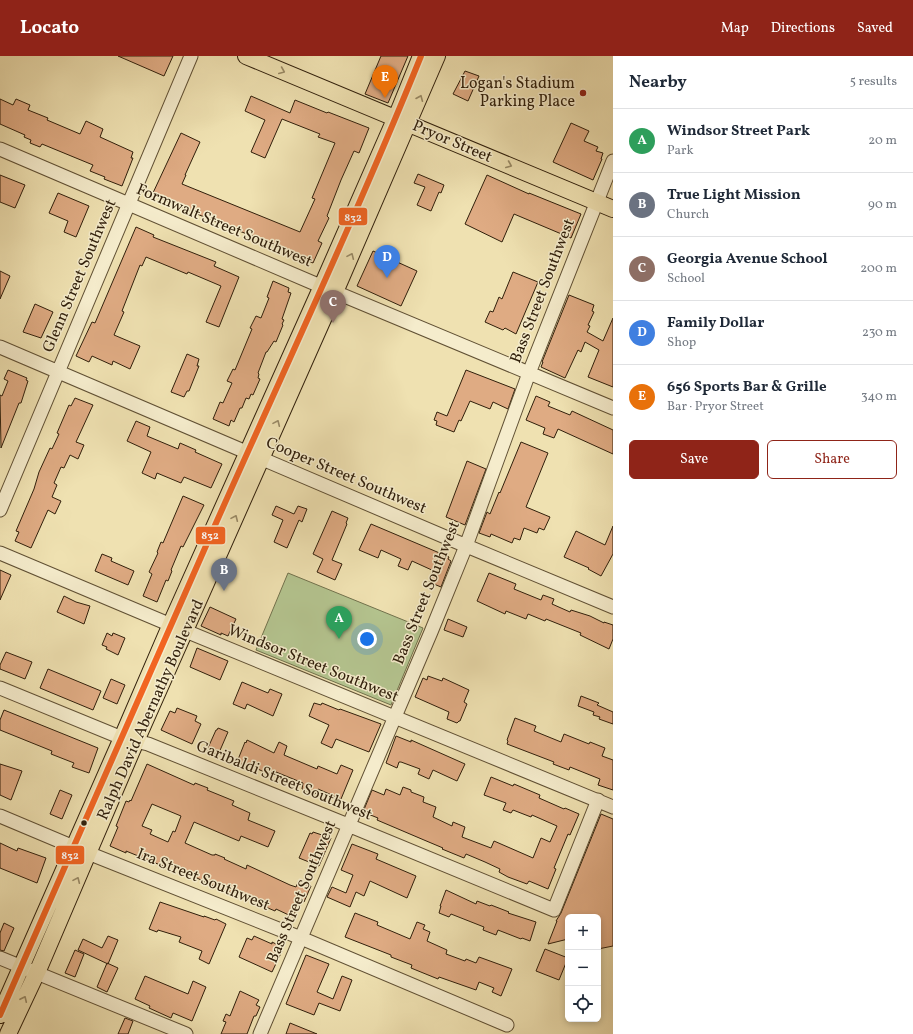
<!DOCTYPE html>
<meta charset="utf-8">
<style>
body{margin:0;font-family:Vollkorn,serif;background:#f6f6f7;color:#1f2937}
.controls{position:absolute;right:12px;bottom:12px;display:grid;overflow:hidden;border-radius:6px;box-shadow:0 2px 6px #0003}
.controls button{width:36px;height:36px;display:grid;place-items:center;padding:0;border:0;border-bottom:1px solid #e0e1e3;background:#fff;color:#1f2937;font:20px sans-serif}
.you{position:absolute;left:367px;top:583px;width:14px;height:14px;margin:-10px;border:3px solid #fff;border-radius:50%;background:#1a73e8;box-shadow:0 0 0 6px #1a73e833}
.badge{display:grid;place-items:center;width:26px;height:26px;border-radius:50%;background:#8f2418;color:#fff;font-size:13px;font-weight:700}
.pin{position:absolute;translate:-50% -33px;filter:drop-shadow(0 1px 2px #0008)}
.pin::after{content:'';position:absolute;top:21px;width:14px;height:12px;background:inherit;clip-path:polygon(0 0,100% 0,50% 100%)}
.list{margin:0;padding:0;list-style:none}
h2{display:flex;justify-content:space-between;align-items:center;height:52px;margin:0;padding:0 16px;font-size:17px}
h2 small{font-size:13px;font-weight:400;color:#747a83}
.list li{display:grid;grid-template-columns:26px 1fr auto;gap:12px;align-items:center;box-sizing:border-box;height:64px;padding:0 16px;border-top:1px solid #e0e1e3}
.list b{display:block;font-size:15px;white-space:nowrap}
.list p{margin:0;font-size:13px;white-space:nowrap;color:#747a83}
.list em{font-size:13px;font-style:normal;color:#747a83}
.actions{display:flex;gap:8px;padding:12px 16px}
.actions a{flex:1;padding:9px 0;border:1px solid #8f2418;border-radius:6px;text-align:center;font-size:14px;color:#8f2418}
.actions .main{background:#8f2418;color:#fff}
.icon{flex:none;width:22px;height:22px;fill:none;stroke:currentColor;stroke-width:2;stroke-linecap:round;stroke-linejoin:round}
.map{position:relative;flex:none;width:613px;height:978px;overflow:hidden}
header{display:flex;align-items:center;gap:24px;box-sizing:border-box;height:56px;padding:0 20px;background:#8f2418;color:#fff}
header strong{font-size:19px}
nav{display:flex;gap:22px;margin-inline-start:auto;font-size:14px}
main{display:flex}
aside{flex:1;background:#fff}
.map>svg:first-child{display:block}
.green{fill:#b4c48f;stroke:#72724d}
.building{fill:#dfab83;stroke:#301f0b;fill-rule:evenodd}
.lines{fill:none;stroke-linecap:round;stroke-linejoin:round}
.minor-casing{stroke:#605034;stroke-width:15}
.major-casing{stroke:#301f0b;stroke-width:18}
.minor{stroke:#f5eccc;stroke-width:13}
.major{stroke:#efe1b1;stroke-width:16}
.bus-1-casing{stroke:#f5eccc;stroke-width:9}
.bus-1{stroke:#f26522;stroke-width:6}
.oneway{stroke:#998a66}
.poi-dot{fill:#8f2418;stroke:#f5eccc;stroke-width:1.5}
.bus-dot{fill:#301f0b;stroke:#f5eccc;stroke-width:1.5}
.labels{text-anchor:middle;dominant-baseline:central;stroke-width:3;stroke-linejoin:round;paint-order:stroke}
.poi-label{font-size:16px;fill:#301f0b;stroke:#f5eccc;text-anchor:end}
.street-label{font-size:16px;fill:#301f0b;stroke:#f5eccc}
.line-badge{stroke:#f5eccc;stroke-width:1.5}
.badge-label{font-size:11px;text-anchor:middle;font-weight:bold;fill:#fff}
</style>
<header>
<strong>Locato</strong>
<nav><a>Map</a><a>Directions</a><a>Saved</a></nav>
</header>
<main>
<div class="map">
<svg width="613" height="978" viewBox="0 0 613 978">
<rect width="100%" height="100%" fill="#efe1b1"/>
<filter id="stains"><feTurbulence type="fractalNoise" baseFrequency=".005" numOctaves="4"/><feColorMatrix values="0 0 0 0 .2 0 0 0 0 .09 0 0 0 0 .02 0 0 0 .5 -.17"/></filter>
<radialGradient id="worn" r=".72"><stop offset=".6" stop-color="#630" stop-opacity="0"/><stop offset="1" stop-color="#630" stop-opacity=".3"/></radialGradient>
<path class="green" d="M288 517 423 572 391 649 256 594Z"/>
<path class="building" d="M118 0H173L164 20Z
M381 0H408L388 47 365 38Z
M465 15 479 20 468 45 453 38Z
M251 40 290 57 295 44 327 57 328 56 369 72 359 97 354 95 341 124 327 160 329 162 318 185 322 187 313 207 261 183 228 171 152 139 181 77 200 86 185 119H186L182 128 300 176 315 143 312 142 335 87 318 81 320 78 282 63 265 102 251 96 265 64 245 55Z
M0 43 13 49 16 43 30 49 28 54 48 62 47 64 80 78 86 65 103 73 100 81 133 96 131 102H133L122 130 104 123 105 121 90 115 93 109 42 88 40 91 30 87 31 84 24 81 25 79 0 68Z
M571 67 589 75 584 85 598 91 596 95 603 97 601 103H602L593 124 553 106Z
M418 118 444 129 441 137 439 136 431 155 417 149 425 131 414 127Z
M0 119 25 129 15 152 0 146Z
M487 119 529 138V137L581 158 571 182 514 158 502 186 465 168Z
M58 137 89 150 76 181 64 176 68 165 49 157Z
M136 171 154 179 153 181 216 206 214 210 239 221 219 271 206 266 221 230 188 216 187 218 146 201 142 210 140 209 122 255 124 256 114 279 140 290 130 313 113 305 112 309 92 300 89 306 76 300 92 266 95 267Z
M373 195 417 215 401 250 357 230Z
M0 215 10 220 0 243Z
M513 216 538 226 516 278 505 272 503 274 485 266 490 255 493 256 499 241 502 243Z
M273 225 289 232 288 236 291 237 282 263 284 264 282 268 283 269 276 286 274 285 267 296H266L258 317 259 318 258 322 260 323 253 339 251 338 249 343 246 342 242 352H240L234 366 231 364 229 370 213 363 220 346 223 347 232 327 227 325 233 313 235 314 252 273 250 272 256 260 261 262 269 242 267 241Z
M569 239 594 249 592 255 594 256 588 269 590 270 587 276 603 285 613 262V331L588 321 599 294 585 286 581 296 578 294 565 322 541 311 543 306H542Z
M35 248 53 256 41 282 23 276Z
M187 298 199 303 197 310H199L189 335H187L184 341 171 336Z
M8 314 27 322 26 324 28 325 21 347H19L1 392 0 339 2 340 8 325 4 323Z
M466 314 515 333 508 353 493 346 490 353 470 345 461 365 459 364 454 376 436 369 437 365 434 364 437 356 447 360Z
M536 340 550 346 548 350 570 359 572 355 613 374V398L558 373 554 382 543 378 545 372 526 364Z
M75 342 93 349 76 386 84 389 78 403 70 399 64 412 61 411 54 427 57 429 52 441 61 445 55 458 48 454 31 492 15 485 19 476 16 475 34 433 39 416 50 392 52 393 59 378 57 377 69 349 71 350Z
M136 365 150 371 147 380 178 393 180 387 196 394 195 396 222 408 211 432 184 421 181 427 157 417 155 423 142 417 151 396 127 385Z
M521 386 548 397 526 451 550 461 544 474 539 472 537 477 524 472 520 484 514 482 512 487 491 478 490 481 479 477 487 456 490 458 499 436 500 437Z
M467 405 486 413 465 469 446 461Z
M183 440 204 449 183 491 181 490 171 514 172 515 168 525 166 524 157 546 143 540 152 518 149 516 158 497 157 496 161 486 163 487Z
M276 450 294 458 298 450 307 453 302 466 299 464 287 492 274 486 283 464 272 459Z
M332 455 348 462 346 467 347 468 332 504 342 508 335 524 317 516 323 503 313 498Z
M371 468 449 501 448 503 451 505 441 531 429 526 434 515 412 505 408 514 398 510 401 503 381 494 378 502 359 494Z
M613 470V498L601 520 588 513 589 512 564 501 576 475 605 489Z
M102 498 112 502 111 505 134 515 128 529 95 515Z
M0 514 11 519 0 544Z
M489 517 516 528 514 533 541 544 543 539 554 543 552 548 570 556 571 554 590 560 604 567V566L613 569V583L609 593 580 579 581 577 546 563 545 565 528 558 526 563 506 555 505 558 477 545Z
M64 540 76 546 90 550 84 568 57 556Z
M210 551 236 563 228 580 221 577V579L201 570Z
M448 563 467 571 463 581 444 574Z
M107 577 112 580 113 577 125 582 118 599 106 593 107 591 102 589Z
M197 592 228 605 220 624 190 611Z
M6 596 32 606 25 623 0 613V609Z
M48 613 101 635 93 654 40 632Z
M428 620 442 625 443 622 469 634 464 646 467 648 460 665H459L457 667 447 663 449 656 415 641 423 622 427 624Z
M111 623 125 629 117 648 103 642Z
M242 626 268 637 270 633 282 638 273 660 247 648 245 653 233 648Z
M581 640 599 647 597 649 613 656V668L599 663 600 661 593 659 594 656 578 650Z
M314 647 321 649 322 647 339 654 340 653 381 668 369 696 336 683 332 692 321 687 329 669 309 660Z
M177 652 197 660 195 665 201 668 192 688 161 674 170 655 175 657Z
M4 654 98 692 89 717 72 711 74 707 51 698 52 695 0 674V664Z
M515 662 536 670 534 675 561 686 564 678 589 688 590 686 605 692 602 700 613 704V734L598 729 600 723 570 711 569 714 553 708 554 706 507 688 508 685 507 684Z
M218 672 228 676 218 699 207 694 216 674H217Z
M396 680 411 686V684L465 708 457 725 433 714 429 723 418 718 420 713 401 706H399L397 712 386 707Z
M247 684 274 697 279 686 287 690 284 699 317 713 318 710 337 718 341 709 353 714 341 743 318 733 315 738 302 733 303 727 276 716 273 720 249 709 248 711 237 706 245 686 246 687Z
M0 708 22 715 11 744 0 739Z
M147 708 194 729 195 727 208 732 207 734 234 745 232 749 250 757 248 764 275 775 268 791 241 780 239 785 194 766 185 787 212 799H215V798L225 802 224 803 246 813 247 809 290 829 296 831 299 824 311 830 304 846 302 845 298 855 296 854 293 861 276 853 275 855 261 849 262 848 233 835 232 837 213 830 171 809 170 813 126 795V797L110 790 118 771 116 770 126 745 129 746 130 744 131 745ZM152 748 181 760 175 776 173 775 168 786 150 778 152 774 142 770Z
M491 721 513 730 514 728 540 739 539 742 564 753 565 752 579 758 570 779 568 778 554 812 556 813 548 833 529 825 527 828 508 821 499 816 500 813 485 806 466 798 464 802 442 793 443 792 424 784 377 764 378 762 363 756 372 734 384 739 386 733 400 739 403 731 411 734V736L424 741 423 746 436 751 433 761 452 770 453 766 465 771 462 781 491 792 494 785 533 802 541 782 550 786 557 770 532 759 531 761 513 754 511 757 503 754 506 747 484 739Z
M60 734 72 739 62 763 50 758Z
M601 758 613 763V890L598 893V861H568V883L548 888 557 865H556L561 857Z
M313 776 331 782 319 810 299 802 310 777 312 778Z
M0 787 17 795 18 792 46 802 37 827 0 812Z
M352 788 378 798 376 803 416 820 407 842 370 825 364 840 356 836 350 851 327 841 332 831 346 837 353 819 341 814Z
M446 834 476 848 477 845 490 850 491 849 509 856 508 857 536 866 530 885 522 882 521 883 498 874 496 879 483 874 484 871 451 858 449 861 439 857 441 850H440Z
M160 846 204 861V860L215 864 216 863 226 868 209 908 199 903 202 895 179 886 181 881 158 874 157 876 149 873Z
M355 857 378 866 377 869 410 883 417 866 425 869 423 873 430 876 427 885 447 894 446 898 465 905 466 903 476 907 479 901 512 913 501 940 492 936 494 932 479 926 476 934 439 921 438 923 411 912 412 909 391 901V899L345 881Z
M4 867 14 872 4 895 0 894V877Z
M108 880 118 884 108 908 78 894 83 883 102 892Z
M254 880 272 888V886L280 890 279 893 282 895 272 916 239 901 247 882 252 884Z
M545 893 568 902 559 924 536 915Z
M75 894 84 898 75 921 65 917Z
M306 899 329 908 317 936 333 943 342 920 352 924 340 955 319 947 314 959 286 948Z
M107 907 118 912 107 936 97 931Z
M145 920 188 938 193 925 206 931 192 965 173 957 171 962 149 952 150 950 135 943Z
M240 935 259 944 256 949 260 951 256 960H254L247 978H221L226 966 223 965 226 958 230 960Z
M125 962 133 965 128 978H118Z
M290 967 317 978H286Z"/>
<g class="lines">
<defs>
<path id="minor" d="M0 93 311 226 613 352
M0 291 457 486 613 551
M0 454 191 0
M0 497 171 569 613 751
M0 632 122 682 148 688 348 769 554 854 598 744
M0 760 88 797 301 882 507 969
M0 902 186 978
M260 978 431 576 466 490 529 317 613 105"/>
<path id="major" d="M246 0 613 153
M0 959 122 682 174 561 322 230 400 52 421 0
M8 978 39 912 136 685 335 236 437 0"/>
</defs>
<use href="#minor" class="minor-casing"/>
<use href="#major" class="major-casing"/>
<use href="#minor" class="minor"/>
<use href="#major" class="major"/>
<defs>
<path id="bus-1" d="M0 959C72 795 143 631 216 467 285 312 357 158 421 0"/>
</defs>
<use href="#bus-1" class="bus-1-casing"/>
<use href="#bus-1" class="bus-1"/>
</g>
<defs><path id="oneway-chevron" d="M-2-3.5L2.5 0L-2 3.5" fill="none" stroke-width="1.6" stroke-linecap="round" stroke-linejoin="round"/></defs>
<g class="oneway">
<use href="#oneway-chevron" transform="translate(282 15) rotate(23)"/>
<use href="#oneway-chevron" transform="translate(420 42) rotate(-67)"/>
<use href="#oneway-chevron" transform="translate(509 109) rotate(23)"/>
<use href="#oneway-chevron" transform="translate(351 200) rotate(-66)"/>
<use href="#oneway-chevron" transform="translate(277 367) rotate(-66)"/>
<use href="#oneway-chevron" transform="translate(235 462) rotate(-66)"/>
<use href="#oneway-chevron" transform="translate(77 824) rotate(-66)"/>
<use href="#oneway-chevron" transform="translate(24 943) rotate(-65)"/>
</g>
<circle class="poi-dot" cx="583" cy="37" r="4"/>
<circle class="bus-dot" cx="84" cy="767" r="3.5"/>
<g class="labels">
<g class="poi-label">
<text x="575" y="28">Logan's Stadium<tspan x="575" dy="18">Parking Place</tspan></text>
</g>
<g class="street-label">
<text transform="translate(452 86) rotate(23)">Pryor Street</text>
<text transform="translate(224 170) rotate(23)">Formwalt Street Southwest</text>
<text transform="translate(80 220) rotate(-67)">Glenn Street Southwest</text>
<text transform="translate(543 235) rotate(-69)">Bass Street Southwest</text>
<text transform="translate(346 420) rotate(23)">Cooper Street Southwest</text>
<text transform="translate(427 537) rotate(-68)">Bass Street Southwest</text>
<text transform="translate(313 608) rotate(22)">Windsor Street Southwest</text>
<text transform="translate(151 654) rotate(-66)">Ralph David Abernathy Boulevard</text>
<text transform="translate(284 725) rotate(22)">Garibaldi Street Southwest</text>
<text transform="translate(203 824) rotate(22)">Ira Street Southwest</text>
<text transform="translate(302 836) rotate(-67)">Bass Street Southwest</text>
</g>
</g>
<g class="line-badge">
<rect x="338" y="151" width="30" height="19" rx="4" fill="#f26522"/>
<rect x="195" y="470" width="31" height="19" rx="4" fill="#f26522"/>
<rect x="55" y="789" width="30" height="20" rx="4" fill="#f26522"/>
</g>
<g class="badge-label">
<text x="353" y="165">832</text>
<text x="210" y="483">832</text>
<text x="70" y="803">832</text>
</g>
<rect width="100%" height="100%" filter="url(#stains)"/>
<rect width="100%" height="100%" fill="url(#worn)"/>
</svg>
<div class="controls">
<button>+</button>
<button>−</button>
<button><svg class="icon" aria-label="locate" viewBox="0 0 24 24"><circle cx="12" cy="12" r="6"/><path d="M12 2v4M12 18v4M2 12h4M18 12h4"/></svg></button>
</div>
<div class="you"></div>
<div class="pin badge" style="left:339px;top:583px;background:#2e9e5b">A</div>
<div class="pin badge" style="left:224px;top:535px;background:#6b7280">B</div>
<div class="pin badge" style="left:333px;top:267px;background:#8d6e63">C</div>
<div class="pin badge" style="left:387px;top:222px;background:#3f7fe0">D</div>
<div class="pin badge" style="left:385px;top:42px;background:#e8710a">E</div>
</div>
<aside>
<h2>Nearby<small>5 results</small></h2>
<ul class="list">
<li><span class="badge" style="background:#2e9e5b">A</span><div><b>Windsor Street Park</b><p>Park</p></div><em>20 m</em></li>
<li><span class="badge" style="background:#6b7280">B</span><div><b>True Light Mission</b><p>Church</p></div><em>90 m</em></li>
<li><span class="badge" style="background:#8d6e63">C</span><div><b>Georgia Avenue School</b><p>School</p></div><em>200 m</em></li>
<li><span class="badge" style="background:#3f7fe0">D</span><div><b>Family Dollar</b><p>Shop</p></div><em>230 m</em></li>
<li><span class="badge" style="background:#e8710a">E</span><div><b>656 Sports Bar &amp; Grille</b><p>Bar · Pryor Street</p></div><em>340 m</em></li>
</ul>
<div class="actions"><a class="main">Save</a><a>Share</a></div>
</aside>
</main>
